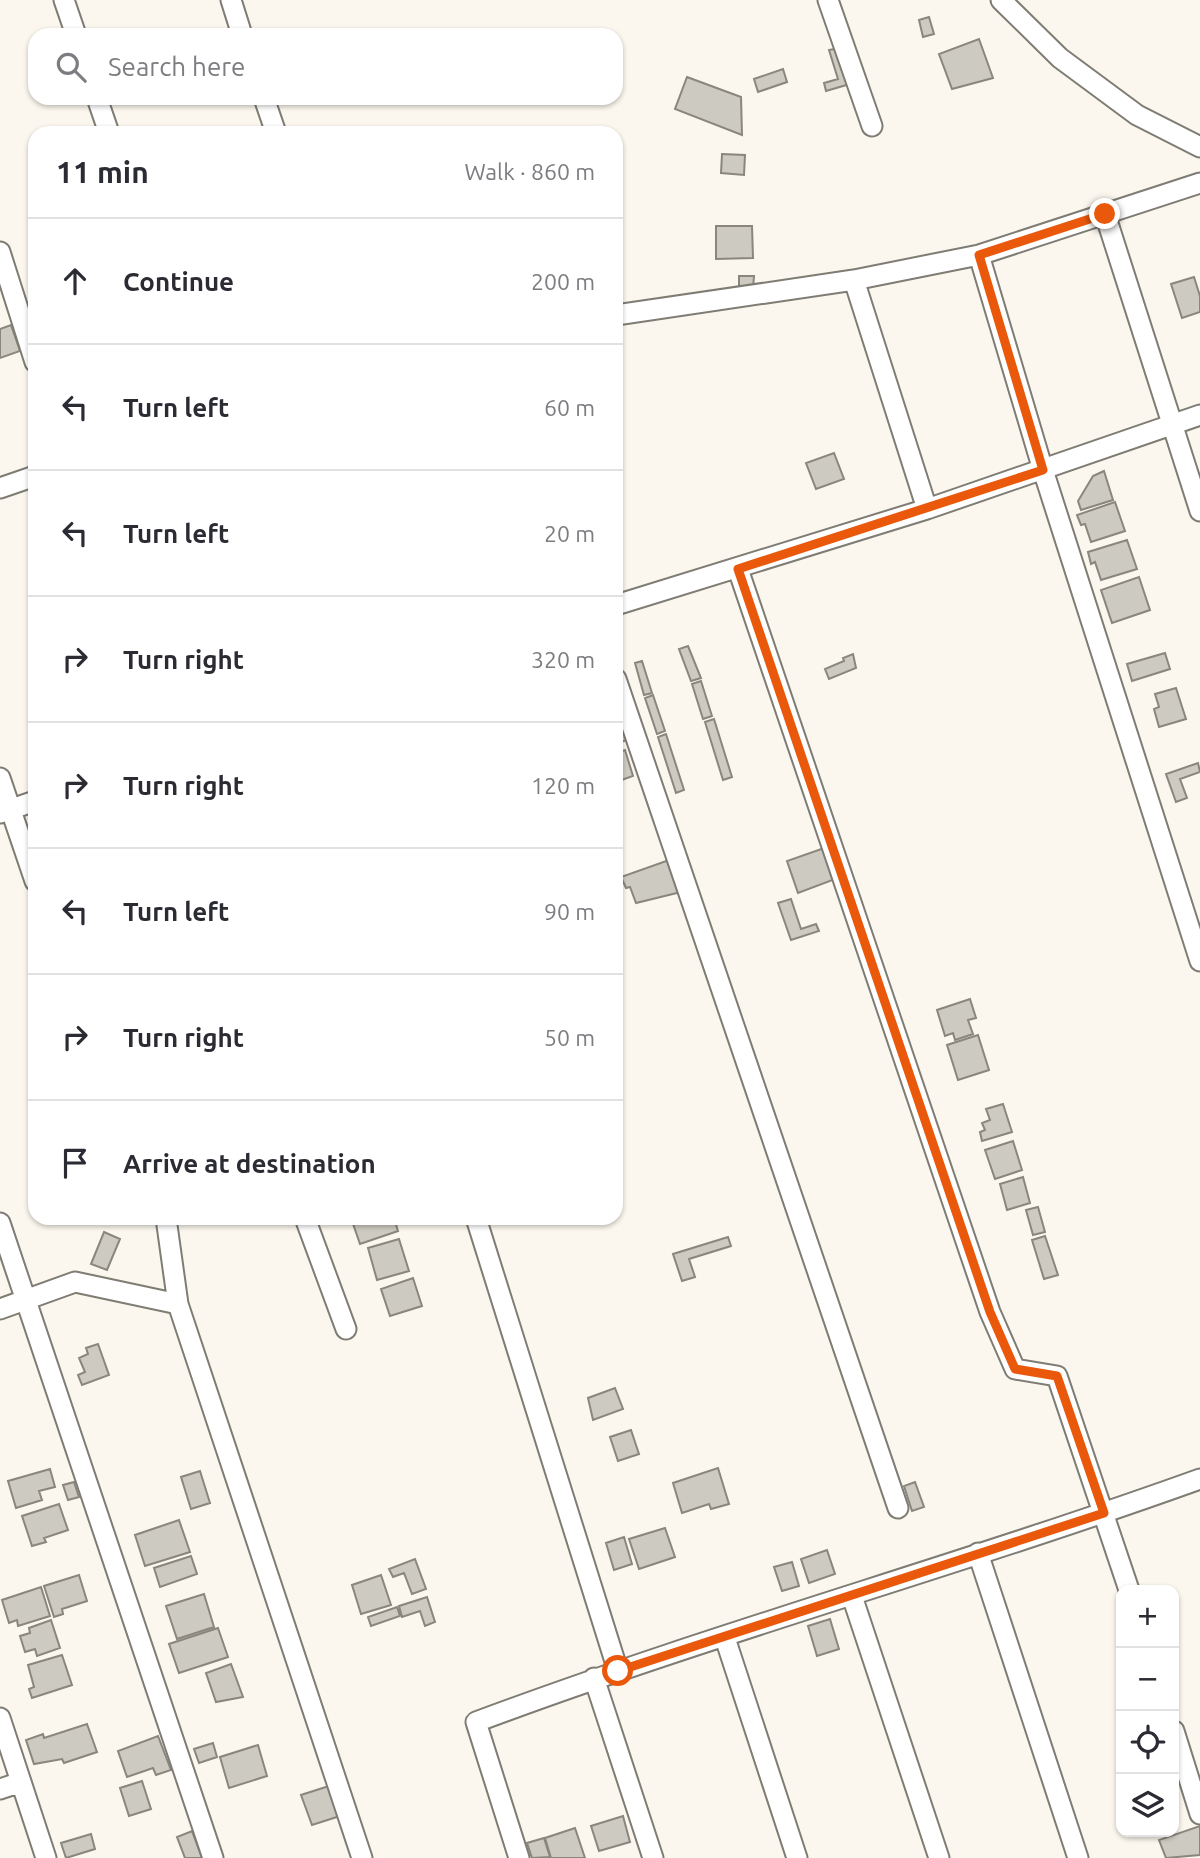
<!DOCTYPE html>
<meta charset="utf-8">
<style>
body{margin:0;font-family:Ubuntu,sans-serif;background:#f2f2f3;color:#2b2b33}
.controls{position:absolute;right:21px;bottom:21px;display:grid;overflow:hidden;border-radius:14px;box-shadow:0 2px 5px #0004}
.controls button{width:63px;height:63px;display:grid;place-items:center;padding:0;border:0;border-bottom:2px solid #e1e1e2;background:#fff;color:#2b2b33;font:35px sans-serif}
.stop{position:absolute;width:21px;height:21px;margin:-16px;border:5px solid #ea580c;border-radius:50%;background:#fff}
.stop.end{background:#ea580c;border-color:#fff;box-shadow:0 2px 7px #0008}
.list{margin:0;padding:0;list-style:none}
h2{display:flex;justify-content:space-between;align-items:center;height:91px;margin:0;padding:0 28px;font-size:30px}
h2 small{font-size:23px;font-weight:400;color:#7c7c81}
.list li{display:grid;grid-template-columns:46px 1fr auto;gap:21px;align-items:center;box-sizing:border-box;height:126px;padding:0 28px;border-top:2px solid #e1e1e2}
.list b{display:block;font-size:26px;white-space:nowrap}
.list em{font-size:23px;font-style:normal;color:#7c7c81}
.icon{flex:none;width:38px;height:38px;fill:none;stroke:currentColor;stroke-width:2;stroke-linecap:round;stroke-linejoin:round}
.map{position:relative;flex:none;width:1200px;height:1858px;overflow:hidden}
.search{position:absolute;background:#fff;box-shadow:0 2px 5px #0004;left:28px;top:28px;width:595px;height:77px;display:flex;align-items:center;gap:18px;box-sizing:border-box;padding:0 24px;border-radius:21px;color:#7c7c81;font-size:26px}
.panel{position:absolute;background:#fff;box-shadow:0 2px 5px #0004;left:28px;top:126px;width:595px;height:1099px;border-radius:21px}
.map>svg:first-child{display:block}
.building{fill:#cdcac1;stroke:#8a867e;stroke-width:2}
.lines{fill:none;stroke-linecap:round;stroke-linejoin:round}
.minor-casing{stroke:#7f7c74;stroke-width:23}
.minor{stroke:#fff;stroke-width:19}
.route{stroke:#ea580c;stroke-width:9}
</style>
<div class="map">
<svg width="1200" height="1858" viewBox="0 0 1200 1858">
<rect width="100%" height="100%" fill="#fbf7ee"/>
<path class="building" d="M929 17 934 34 923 37 919 20Z
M979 39 993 78 952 89 939 54Z
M840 48 850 84 826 91 824 83 838 79 829 50Z
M783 69 787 82 758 92 754 79Z
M687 77 741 97 742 135 675 109Z
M722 154 745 155 744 175 721 173Z
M716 226H752L753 258 716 259Z
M739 276H754L753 289H739Z
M1194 277 1200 296V312L1182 318 1171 284Z
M11 325 20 351 0 358V329Z
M834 453 844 479 816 489 806 463Z
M1104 471 1113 500 1081 510 1078 501 1093 476Z
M1115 502 1125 531 1091 542 1085 524 1081 525 1077 515Z
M1127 540 1137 569 1101 580 1095 562 1091 564 1088 552Z
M1139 577 1150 610 1112 623 1101 590Z
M688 646 701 678 691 681 679 649Z
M1165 653 1170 669 1132 681 1127 664Z
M853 654 856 668 829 679 825 669 844 661 843 658Z
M642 661 652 693 644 695 635 663Z
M701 681 712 716 703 719 692 684Z
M1176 688 1186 719 1159 727 1154 709 1159 707 1155 694Z
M653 695 665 731 657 734 645 698Z
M618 709 628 740 616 743V710Z
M714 719 732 777 723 780 705 722Z
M666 734 684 790 676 793 658 737Z
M625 750 633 776 616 782V753Z
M1198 763 1200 772 1180 779 1187 798 1176 802 1166 774Z
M827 847 838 878 798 893 787 861Z
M669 860 681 892 636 903 630 887 626 888 621 877Z
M791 899 801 929 816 924 819 931 791 940 778 903Z
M970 999 976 1018 968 1020 973 1034 955 1040 953 1033 945 1036 937 1010Z
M978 1035 989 1070 958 1080 947 1045Z
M1003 1104 1012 1132 982 1141 980 1132 985 1130 982 1123 990 1120 986 1109Z
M1013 1141 1022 1170 995 1179 985 1150Z
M1023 1177 1030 1203 1007 1210 1000 1184Z
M1038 1207 1045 1232 1033 1235 1026 1210Z
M351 1218H394L398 1231 360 1244Z
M104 1232 120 1239 107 1270 91 1264Z
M1045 1236 1058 1275 1044 1279 1032 1240Z
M728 1237 731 1246 689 1259 695 1277 682 1281 673 1254Z
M399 1239 409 1271 377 1280 368 1248Z
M413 1278 422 1306 390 1316 381 1289Z
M98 1344 109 1375 82 1385 78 1375 85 1372 79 1358 88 1354 86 1348Z
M615 1388 623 1409 593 1420 588 1398Z
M631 1430 639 1454 618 1461 610 1437Z
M718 1468 729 1504 711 1509 709 1504 682 1513 673 1483Z
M50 1469 55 1487 39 1491 42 1500 16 1508 8 1481Z
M200 1471 210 1503 191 1509 181 1477Z
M74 1482 79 1497 68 1500 63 1485Z
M915 1482 924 1507 912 1511 904 1486Z
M59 1504 68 1530 44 1538 46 1542 32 1546 22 1516Z
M179 1520 190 1552 145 1566 135 1535Z
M665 1528 675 1557 639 1569 629 1539Z
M624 1537 632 1564 614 1570 606 1543Z
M827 1550 835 1574 809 1583 801 1559Z
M191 1556 197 1574 160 1587 154 1568Z
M415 1559 426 1589 412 1594 404 1573 393 1577 389 1569Z
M792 1562 799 1586 782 1591 774 1567Z
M79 1575 87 1601 62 1609 63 1614 54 1617 44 1586Z
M381 1575 391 1605 361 1614 352 1585Z
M41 1587 50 1616 18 1626 17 1620 9 1623 2 1600Z
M204 1594 214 1627 177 1639 166 1606Z
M427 1597 435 1622 425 1626 420 1611 402 1617 399 1606Z
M397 1607 400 1616 371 1626 368 1617Z
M830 1619 839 1649 817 1656 808 1626Z
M51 1620 60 1648 37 1656 35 1649 25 1652 20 1636 30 1633 29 1628Z
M218 1628 228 1657 179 1673 169 1644Z
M62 1655 72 1685 32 1698 29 1689 34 1687 28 1665Z
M231 1664 243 1697 216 1702 206 1673Z
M87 1724 97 1752 64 1763 62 1759 34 1764 26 1740 43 1734 44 1738Z
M158 1736 171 1770 156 1775 153 1768 127 1777 118 1751Z
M213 1743 217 1757 199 1763 194 1749Z
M258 1745 267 1776 229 1788 220 1757Z
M142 1781 151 1809 129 1816 120 1788Z
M332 1785 343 1815 312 1825 301 1795Z
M623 1816 630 1842 599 1851 591 1826Z
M1200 1826V1855L1166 1858 1159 1840Z
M575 1828 585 1858H551L545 1838Z
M192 1831 202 1858H185L177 1837Z
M91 1834 95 1849 66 1858 61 1843Z
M544 1838 550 1857 532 1858 527 1843Z"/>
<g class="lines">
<defs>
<path id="minor" d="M64 0 76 35
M231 0 242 35
M828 0 872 126
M1001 0 1060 58 1137 115 1200 147
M97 98 109 133
M264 98 276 133
M1105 214 1200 511
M0 252 35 362
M979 255 1043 470 1200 961
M854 280 927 509
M616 315 854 280 979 255 1200 183
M0 488 35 476
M738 569 990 1312 1015 1369 1057 1376 1129 1590
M616 605 927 509 1200 415
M616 679 898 1508
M0 778 35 881
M0 813 35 801
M166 1218 178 1304 362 1858
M305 1218 346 1329
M476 1218 618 1671
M0 1223 213 1858
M0 1309 75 1282 178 1304
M978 1553 1078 1858
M852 1596 939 1858
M725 1638 797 1858
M594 1678 653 1858
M0 1718 46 1858
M1174 1731 1200 1814
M0 1789 21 1782
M519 1858 476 1722C714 1633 961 1565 1200 1479"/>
</defs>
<use href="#minor" class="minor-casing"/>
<use href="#minor" class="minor"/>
</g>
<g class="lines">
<path class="route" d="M618 1671 1104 1513 1057 1376 1015 1369 990 1312 738 569 1043 470 979 255 1105 214"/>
</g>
</svg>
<div class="controls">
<button>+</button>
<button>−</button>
<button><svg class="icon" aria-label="locate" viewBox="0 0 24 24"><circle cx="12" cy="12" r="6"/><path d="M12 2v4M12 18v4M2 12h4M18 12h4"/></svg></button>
<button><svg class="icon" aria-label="layers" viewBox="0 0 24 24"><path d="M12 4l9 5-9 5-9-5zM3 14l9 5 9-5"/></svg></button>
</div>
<div class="stop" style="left:618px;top:1671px"></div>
<div class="stop end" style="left:1105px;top:214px"></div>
<div class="search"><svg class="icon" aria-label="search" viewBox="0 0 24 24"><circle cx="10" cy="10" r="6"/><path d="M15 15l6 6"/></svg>Search here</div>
<section class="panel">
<h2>11 min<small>Walk · 860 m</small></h2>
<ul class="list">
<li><svg class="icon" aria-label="ahead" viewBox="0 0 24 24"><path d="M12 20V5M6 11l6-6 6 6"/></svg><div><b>Continue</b></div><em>200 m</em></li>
<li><svg class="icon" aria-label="left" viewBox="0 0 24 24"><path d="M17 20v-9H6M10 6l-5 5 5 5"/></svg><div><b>Turn left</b></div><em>60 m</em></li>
<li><svg class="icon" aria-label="left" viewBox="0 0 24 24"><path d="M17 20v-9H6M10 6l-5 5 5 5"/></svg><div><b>Turn left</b></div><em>20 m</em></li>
<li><svg class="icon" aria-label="right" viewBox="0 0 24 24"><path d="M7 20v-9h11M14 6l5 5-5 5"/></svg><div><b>Turn right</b></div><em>320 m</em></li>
<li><svg class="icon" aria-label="right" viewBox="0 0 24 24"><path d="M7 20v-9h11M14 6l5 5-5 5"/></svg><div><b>Turn right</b></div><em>120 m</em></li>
<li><svg class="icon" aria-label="left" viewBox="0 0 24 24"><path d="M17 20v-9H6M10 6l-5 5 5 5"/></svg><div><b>Turn left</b></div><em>90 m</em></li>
<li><svg class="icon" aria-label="right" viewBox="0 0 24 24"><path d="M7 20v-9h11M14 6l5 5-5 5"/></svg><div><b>Turn right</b></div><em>50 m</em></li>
<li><svg class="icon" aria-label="arrive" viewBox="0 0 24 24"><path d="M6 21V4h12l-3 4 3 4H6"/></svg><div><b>Arrive at destination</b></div></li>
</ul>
</section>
</div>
